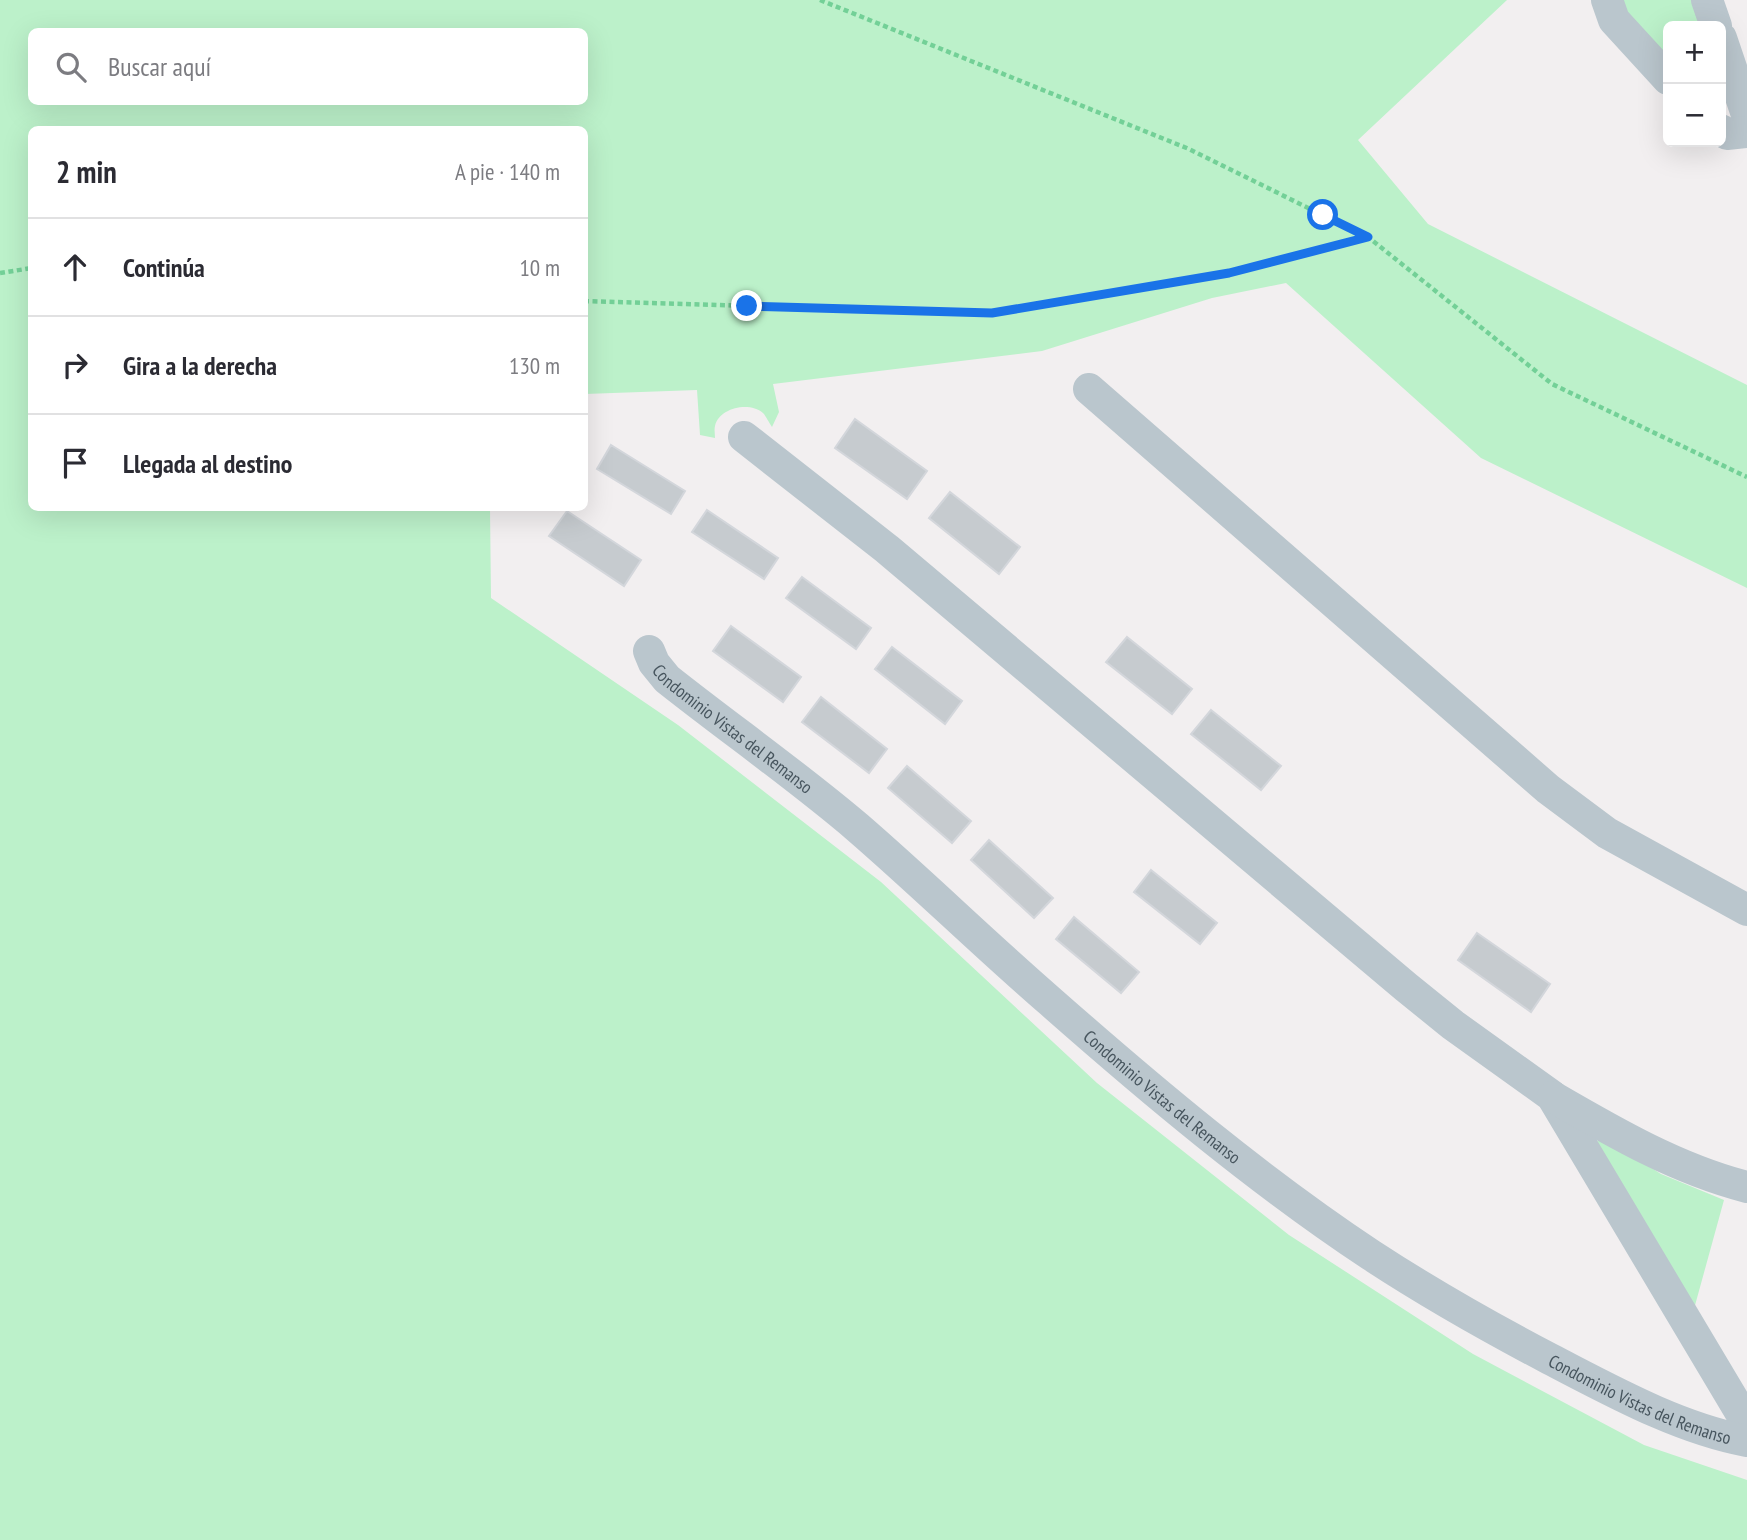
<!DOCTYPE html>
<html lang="es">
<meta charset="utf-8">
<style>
body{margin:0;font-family:"PT Sans Narrow",sans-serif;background:#f7f7f7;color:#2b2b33}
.controls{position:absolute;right:21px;top:21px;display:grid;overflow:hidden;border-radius:10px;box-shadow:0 7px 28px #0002}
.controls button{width:63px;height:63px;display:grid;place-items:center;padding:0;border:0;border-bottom:2px solid #e1e1e2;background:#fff;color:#2b2b33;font:35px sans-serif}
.stop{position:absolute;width:21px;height:21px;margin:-16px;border:5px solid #1a73e8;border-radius:50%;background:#fff}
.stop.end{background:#1a73e8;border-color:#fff;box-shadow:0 2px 7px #0008}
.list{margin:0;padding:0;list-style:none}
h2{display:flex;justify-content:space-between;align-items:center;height:91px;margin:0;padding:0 28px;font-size:30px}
h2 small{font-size:23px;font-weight:400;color:#7c7c81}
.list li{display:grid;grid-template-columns:46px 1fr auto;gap:21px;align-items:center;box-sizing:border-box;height:98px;padding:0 28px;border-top:2px solid #e1e1e2}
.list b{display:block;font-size:26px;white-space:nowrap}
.list em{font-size:23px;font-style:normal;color:#7c7c81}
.icon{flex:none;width:38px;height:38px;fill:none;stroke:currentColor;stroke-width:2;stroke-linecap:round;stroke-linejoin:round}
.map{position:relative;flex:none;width:1747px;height:1540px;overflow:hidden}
.search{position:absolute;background:#fff;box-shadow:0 7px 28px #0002;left:28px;top:28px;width:560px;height:77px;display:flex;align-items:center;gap:18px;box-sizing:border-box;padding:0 24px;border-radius:10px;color:#7c7c81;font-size:26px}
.panel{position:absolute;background:#fff;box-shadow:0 7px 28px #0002;left:28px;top:126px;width:560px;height:385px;border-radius:10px}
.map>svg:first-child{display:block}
.green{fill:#bcf1ca;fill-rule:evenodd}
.building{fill:#c6cbcf;stroke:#d3d6db;stroke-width:2}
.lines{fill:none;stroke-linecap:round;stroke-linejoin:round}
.path{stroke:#73d097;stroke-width:4.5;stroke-dasharray:5 3.5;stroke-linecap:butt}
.street{stroke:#bac6cd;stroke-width:32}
.route{stroke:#1a73e8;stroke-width:9}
.labels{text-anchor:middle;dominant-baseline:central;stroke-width:6;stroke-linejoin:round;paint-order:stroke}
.street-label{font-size:18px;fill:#47555e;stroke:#fff}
</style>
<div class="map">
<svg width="1747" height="1540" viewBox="0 0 1747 1540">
<rect width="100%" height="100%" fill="#f2eff0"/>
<path class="green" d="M0 0H1507L1358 140 1428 224 1747 385V588L1481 458 1286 283 1212 298 1042 351 773 384 779 412 772 427C769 423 766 416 763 413 749 401 719 408 715 426 714 430 715 434 715 438L700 435 697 390 585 394 584 130H32V508H490L491 598 678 725 881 882 1097 1083 1289 1235 1473 1354 1644 1445 1747 1480V1540H0ZM32 32H584V102H32Z
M1619 0H1698L1707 26H1668V66L1621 12Z
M1598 1139 1625 1151 1661 1174 1724 1200 1694 1309 1597 1144Z"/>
<path class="building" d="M855 419 927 471 907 499 835 448Z
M611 445 685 491 671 514 597 469Z
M950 492 1020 547 999 574 929 518Z
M707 510 778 558 764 579 692 532Z
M567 511 641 560 624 586 549 536Z
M802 577 871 628 856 649 786 598Z
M731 626 801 677 783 702 713 651Z
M1127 637 1192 689 1172 714 1106 662Z
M892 647 962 701 945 724 875 669Z
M821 697 887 749 869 773 802 722Z
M1211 710 1281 766 1261 790 1191 734Z
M907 766 971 821 952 843 888 788Z
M989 840 1053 898 1034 918 971 860Z
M1151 870 1217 923 1200 944 1134 892Z
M1074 917 1139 972 1121 993 1056 939Z
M1477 933 1550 984 1531 1012 1458 960Z"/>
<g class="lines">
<path class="path" d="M820 0 1189 149 1367 237
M0 273 32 268
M584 301 992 313 1229 273 1368 237 1552 384 1747 477"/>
<g class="street">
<path d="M1607 0 1614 20 1668 79"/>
<path d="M1707 0 1716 26"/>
<path d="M1721 38 1747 115"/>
<path d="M1721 130 1727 134 1747 132"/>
<path d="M1089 389 1548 789 1607 833 1747 910"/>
<path d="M744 437 887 549 1406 987 1453 1025 1552 1096 1747 1423"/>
<path id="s1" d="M649 651 654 663 667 679C730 729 796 775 857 827 923 884 985 945 1051 1002 1152 1091 1258 1180 1371 1255 1429 1293 1489 1327 1550 1359 1612 1391 1678 1428 1747 1441"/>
<path d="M1553 1097C1615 1133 1677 1169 1747 1187"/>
</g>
</g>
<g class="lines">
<path class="route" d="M747 306 992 313 1229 273 1368 237 1323 215"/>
</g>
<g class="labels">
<g class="street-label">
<text stroke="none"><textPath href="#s1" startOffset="116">Condominio Vistas del Remanso</textPath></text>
<text stroke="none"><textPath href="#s1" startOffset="682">Condominio Vistas del Remanso</textPath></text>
<text stroke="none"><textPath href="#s1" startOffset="1250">Condominio Vistas del Remanso</textPath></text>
</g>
</g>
</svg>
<div class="controls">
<button>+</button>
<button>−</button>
</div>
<div class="stop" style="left:1323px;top:215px"></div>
<div class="stop end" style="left:747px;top:306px"></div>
<div class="search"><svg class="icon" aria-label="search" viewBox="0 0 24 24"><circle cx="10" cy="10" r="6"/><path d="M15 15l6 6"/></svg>Buscar aquí</div>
<section class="panel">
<h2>2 min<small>A pie · 140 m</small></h2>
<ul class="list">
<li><svg class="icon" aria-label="ahead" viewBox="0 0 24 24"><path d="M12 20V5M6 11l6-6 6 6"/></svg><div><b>Continúa</b></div><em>10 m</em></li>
<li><svg class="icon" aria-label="right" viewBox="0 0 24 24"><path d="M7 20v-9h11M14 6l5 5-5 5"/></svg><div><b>Gira a la derecha</b></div><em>130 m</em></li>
<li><svg class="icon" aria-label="arrive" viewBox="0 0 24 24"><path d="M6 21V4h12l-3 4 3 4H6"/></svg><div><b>Llegada al destino</b></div></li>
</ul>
</section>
</div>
